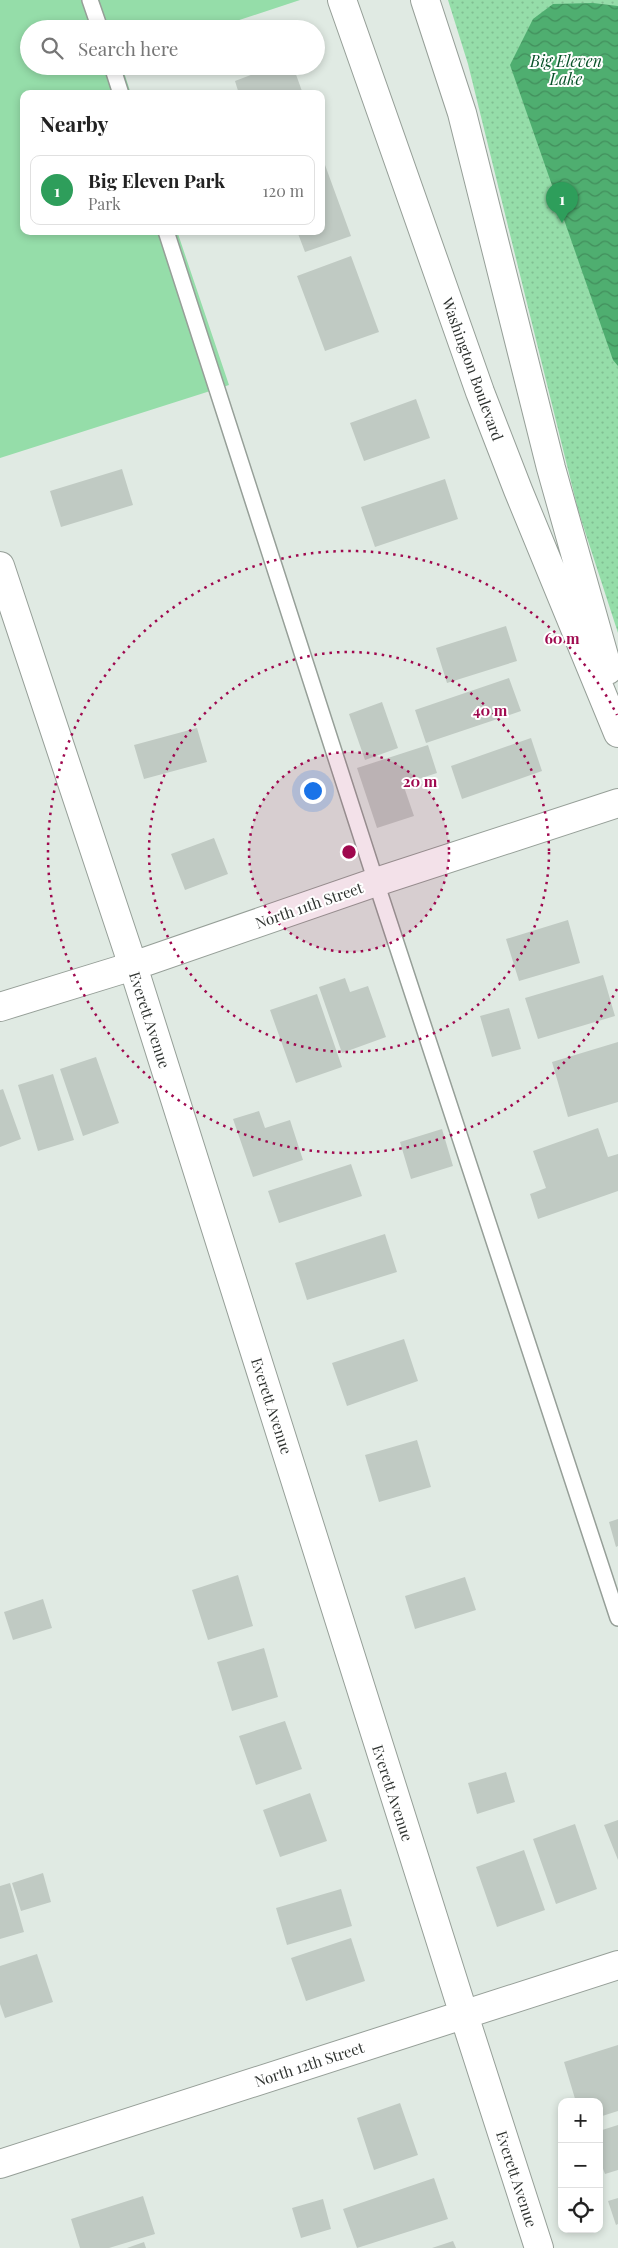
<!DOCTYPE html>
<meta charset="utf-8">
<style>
body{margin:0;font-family:"Playfair Display",serif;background:#f2f2f2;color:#222}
.controls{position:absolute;right:15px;bottom:15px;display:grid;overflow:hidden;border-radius:10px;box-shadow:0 2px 8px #0003}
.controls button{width:45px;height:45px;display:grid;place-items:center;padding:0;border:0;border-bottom:1px solid #e0e0e0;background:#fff;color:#222;font:25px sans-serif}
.you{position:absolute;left:312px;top:790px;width:18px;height:18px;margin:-12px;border:4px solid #fff;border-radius:50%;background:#1a73e8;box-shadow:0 0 0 8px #1a73e833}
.badge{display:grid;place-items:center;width:32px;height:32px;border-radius:50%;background:#9f084e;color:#fff;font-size:16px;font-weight:700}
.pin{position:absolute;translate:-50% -41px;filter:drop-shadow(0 1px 2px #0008)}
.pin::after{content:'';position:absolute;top:26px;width:18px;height:15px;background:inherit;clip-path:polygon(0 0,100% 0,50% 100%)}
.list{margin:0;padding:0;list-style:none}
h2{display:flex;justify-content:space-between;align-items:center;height:65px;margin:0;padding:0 20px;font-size:21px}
h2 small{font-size:16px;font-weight:400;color:#767676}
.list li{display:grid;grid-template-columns:32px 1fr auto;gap:15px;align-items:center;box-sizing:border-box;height:70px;margin:0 10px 10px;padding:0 10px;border:1px solid #e0e0e0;border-radius:10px}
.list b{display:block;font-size:19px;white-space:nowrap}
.list p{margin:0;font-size:16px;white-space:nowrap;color:#767676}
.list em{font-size:16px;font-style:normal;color:#767676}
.icon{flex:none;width:28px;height:28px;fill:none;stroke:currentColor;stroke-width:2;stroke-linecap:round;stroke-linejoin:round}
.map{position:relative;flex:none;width:618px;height:2248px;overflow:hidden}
.search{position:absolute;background:#fff;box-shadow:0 2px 8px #0003;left:20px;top:20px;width:305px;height:55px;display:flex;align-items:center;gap:12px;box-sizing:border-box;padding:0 18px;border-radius:28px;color:#767676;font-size:19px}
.panel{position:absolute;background:#fff;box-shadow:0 2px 8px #0003;left:20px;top:90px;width:305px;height:145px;border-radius:10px}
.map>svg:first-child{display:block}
.grass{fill:#95dda9}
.park{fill:url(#park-dots)}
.water{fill:url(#water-waves)}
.building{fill:#c0cac3}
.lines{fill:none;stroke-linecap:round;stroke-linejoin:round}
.service-casing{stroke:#969f98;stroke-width:18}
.minor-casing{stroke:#969f98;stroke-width:30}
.tertiary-casing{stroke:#969f98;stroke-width:30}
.service{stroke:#fff;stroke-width:15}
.minor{stroke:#fff;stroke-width:28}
.tertiary{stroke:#fff;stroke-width:28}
.ring{fill:none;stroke:#9f084e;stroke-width:2.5;stroke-dasharray:2.5 5}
.labels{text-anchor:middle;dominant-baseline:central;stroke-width:4;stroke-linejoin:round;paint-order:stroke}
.street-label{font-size:15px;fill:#2f3330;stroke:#fff}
.water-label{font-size:16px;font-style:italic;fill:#085229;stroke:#fff}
.centre{fill:#9f084e;stroke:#fff;stroke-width:2.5}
.ring-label{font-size:15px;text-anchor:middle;font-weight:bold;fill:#9f084e;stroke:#fff;stroke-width:4;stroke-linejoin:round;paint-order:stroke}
</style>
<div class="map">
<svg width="618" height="2248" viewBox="0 0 618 2248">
<defs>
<pattern id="park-dots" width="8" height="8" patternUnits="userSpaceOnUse" patternTransform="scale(1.25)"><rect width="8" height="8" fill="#95dda9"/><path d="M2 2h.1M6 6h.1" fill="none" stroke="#81be92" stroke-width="1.8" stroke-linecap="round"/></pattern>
<pattern id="water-waves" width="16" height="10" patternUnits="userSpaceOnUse" patternTransform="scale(1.25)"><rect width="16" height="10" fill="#4fae70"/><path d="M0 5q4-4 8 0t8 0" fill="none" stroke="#428e5c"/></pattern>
</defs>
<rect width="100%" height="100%" fill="#e0eae3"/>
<path class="grass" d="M0 0H300L212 29H29V66H122L131 94H24V231H177L229 385 0 458Z"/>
<path class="park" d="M448 0H618V633L578 510 468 64Z"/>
<path class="water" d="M593 3 618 6V366L613 360 510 65 533 19 553 4Z"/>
<path class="building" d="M274 66H293L303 94H239L235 81Z
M321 154 351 236 305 252 297 231H321Z
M351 256 379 332 325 351 297 276Z
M416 399 430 438 364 461 350 423Z
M122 469 133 505 61 527 50 491Z
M445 479 458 519 375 547 361 507Z
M506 626 517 661 447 683 436 648Z
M509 678 521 711 426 743 415 710Z
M382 702 398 748 365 760 349 714Z
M197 728 207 762 144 779 134 745Z
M531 738 542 771 462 799 451 766Z
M428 745 437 773 403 784 414 816 377 828 357 768Z
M214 838 228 874 185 890 171 854Z
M568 920 580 963 519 981 506 939Z
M603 975 615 1016 538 1039 525 998Z
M345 978 350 992 368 986 386 1037 342 1053 319 987Z
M317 994 342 1067 296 1083 270 1010Z
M509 1008 521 1049 492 1057 480 1016Z
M618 1042V1102L568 1117 552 1062Z
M96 1057 119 1123 83 1136 60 1069Z
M53 1074 74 1140 38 1151 18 1085Z
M3 1089 21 1139 0 1147V1090Z
M259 1111 265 1128 290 1120 303 1160 253 1177 233 1119Z
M598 1128 608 1157 618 1154V1191L538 1219 530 1194 546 1188 533 1151Z
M442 1129 453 1166 411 1179 400 1142Z
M351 1164 362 1196 279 1223 268 1191Z
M385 1234 397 1272 307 1300 295 1263Z
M404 1339 418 1381 347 1406 332 1363Z
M417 1440 431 1487 379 1502 365 1455Z
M618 1519V1546L616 1547 609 1522Z
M238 1575 253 1626 208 1640 192 1590Z
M465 1577 476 1610 415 1629 405 1596Z
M43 1599 52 1628 13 1640 4 1612Z
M264 1648 278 1697 232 1711 217 1662Z
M285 1721 302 1769 256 1785 239 1736Z
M506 1772 515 1802 477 1814 468 1783Z
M310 1793 327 1841 280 1857 263 1810Z
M618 1820V1860L604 1825Z
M575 1824 597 1889 556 1904 533 1839Z
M524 1850 545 1910 497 1927 476 1867Z
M43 1873 51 1902 21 1911 12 1883Z
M10 1883 24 1932 0 1939V1886Z
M341 1889 352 1926 287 1945 276 1908Z
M351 1938 365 1981 306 2001 291 1958Z
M37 1954 53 2002 5 2018 0 2004V1966Z
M618 2045V2111L599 2117V2102H576L564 2062Z
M400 2103 418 2155 374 2170 357 2118Z
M618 2125V2170L605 2174 599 2158V2131Z
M434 2178 448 2219 357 2248 343 2209Z
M143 2196 155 2234 109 2248H80L71 2219Z
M618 2198V2224L616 2225 608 2201Z
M323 2199 331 2229 301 2238 292 2208Z
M453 2241 456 2248H432Z
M144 2242 146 2248H127Z"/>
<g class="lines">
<defs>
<path id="service" d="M90 0 100 29
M112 66 121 94
M166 231 376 882 618 1618"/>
<path id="minor" d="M0 566 133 966 464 2015 539 2248
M0 1007 133 966 376 882 618 803
M0 2164 618 1965"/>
<path id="tertiary" d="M342 0 480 392 518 490 618 733
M425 0 462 113 551 468 608 670"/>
</defs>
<use href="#service" class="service-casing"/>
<use href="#minor" class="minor-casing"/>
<use href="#tertiary" class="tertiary-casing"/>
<use href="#service" class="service"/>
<use href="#minor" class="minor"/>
<use href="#tertiary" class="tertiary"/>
</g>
<circle cx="349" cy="852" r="100" fill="#9f084e" fill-opacity=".12"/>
<g class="ring">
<circle cx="349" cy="852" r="100"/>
<circle cx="349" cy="852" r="200"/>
<path d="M617 989A301 301 0 1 1 617 715"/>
</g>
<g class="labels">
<g class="street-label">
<text transform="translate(473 369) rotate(70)">Washington Boulevard</text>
<text transform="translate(309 905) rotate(-19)">North 11th Street</text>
<text transform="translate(150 1020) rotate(72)">Everett Avenue</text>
<text transform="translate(272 1406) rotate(72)">Everett Avenue</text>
<text transform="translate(393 1793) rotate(72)">Everett Avenue</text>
<text transform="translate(309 2064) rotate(-18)">North 12th Street</text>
<text transform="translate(517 2179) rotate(72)">Everett Avenue</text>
</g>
<g class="water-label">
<text x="566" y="60">Big Eleven<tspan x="566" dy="18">Lake</tspan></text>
</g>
</g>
<circle cx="349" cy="852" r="8" class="centre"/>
<g class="ring-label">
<text x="562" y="644">60 m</text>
<text x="490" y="716">40 m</text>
<text x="420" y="787">20 m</text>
</g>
</svg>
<div class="controls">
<button>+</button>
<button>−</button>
<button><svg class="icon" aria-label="locate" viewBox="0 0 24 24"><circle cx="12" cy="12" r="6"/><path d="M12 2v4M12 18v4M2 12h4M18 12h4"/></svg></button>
</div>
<div class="you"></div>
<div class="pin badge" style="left:562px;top:223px;background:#2e9e5b">1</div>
<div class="search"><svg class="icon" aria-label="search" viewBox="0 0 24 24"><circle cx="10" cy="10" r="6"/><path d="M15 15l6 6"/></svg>Search here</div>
<section class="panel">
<h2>Nearby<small></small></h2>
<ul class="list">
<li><span class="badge" style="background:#2e9e5b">1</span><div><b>Big Eleven Park</b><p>Park</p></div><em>120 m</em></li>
</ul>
</section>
</div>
